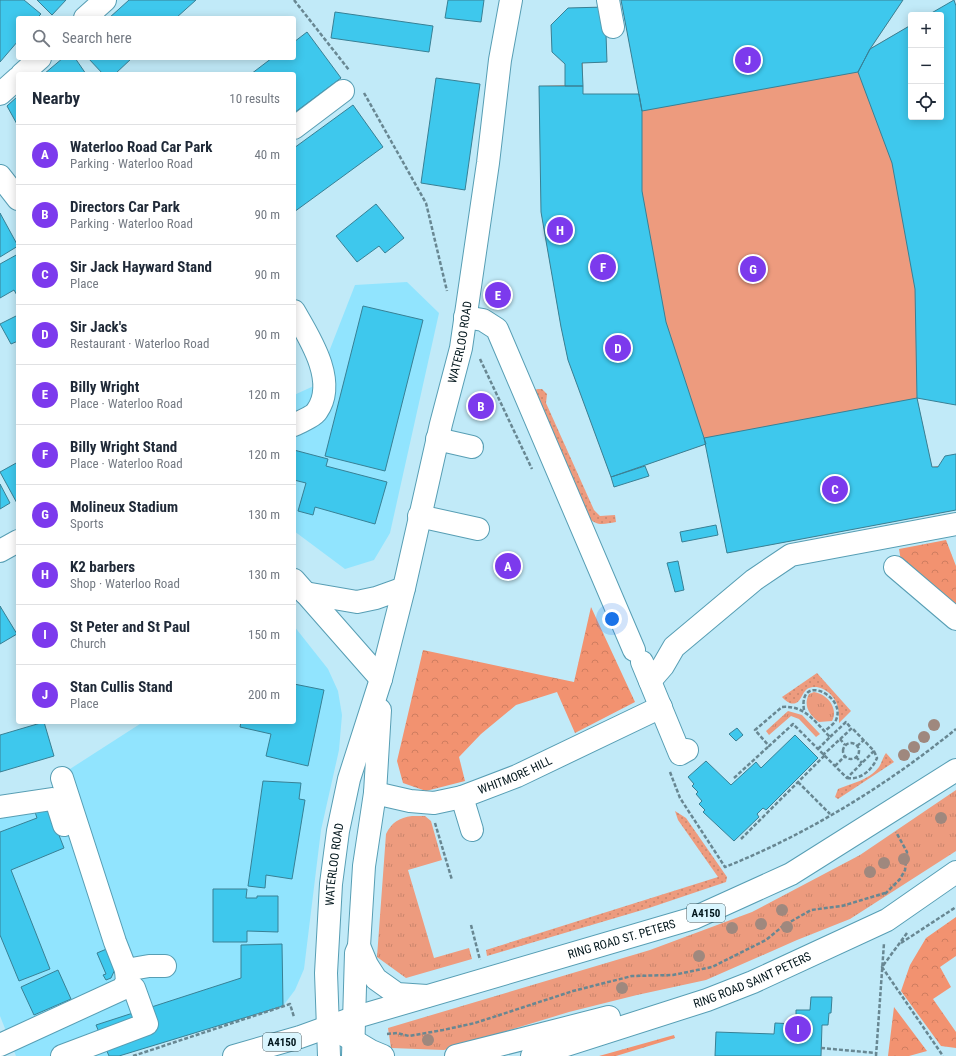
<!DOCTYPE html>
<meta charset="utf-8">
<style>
body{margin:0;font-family:"Roboto Condensed",sans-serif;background:#f2f2f3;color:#1f2937}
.controls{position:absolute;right:12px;top:12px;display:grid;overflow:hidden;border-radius:4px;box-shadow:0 2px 10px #0003}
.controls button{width:36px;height:36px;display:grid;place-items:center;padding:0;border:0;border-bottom:1px solid #e0e1e3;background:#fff;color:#1f2937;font:20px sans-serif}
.you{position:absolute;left:612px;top:619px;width:14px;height:14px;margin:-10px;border:3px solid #fff;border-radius:50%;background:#1a73e8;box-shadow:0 0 0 6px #1a73e833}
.badge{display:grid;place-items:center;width:26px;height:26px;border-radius:50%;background:#7c3aed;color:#fff;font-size:13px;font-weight:700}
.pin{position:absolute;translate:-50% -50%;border:2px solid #fff;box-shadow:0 1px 4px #0006}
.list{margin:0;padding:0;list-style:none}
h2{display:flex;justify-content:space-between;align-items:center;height:52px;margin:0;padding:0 16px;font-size:17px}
h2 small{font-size:13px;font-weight:400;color:#747a83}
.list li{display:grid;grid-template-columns:26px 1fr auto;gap:12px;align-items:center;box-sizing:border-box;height:60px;padding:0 16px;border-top:1px solid #e0e1e3}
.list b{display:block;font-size:15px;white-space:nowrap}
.list p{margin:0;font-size:13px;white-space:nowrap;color:#747a83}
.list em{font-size:13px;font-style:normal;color:#747a83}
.icon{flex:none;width:22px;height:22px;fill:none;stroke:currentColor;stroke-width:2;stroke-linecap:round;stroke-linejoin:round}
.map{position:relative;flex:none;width:956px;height:1056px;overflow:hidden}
.search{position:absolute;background:#fff;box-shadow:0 2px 10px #0003;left:16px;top:16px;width:280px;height:44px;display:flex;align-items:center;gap:10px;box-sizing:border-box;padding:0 14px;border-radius:4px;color:#747a83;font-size:15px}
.panel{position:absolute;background:#fff;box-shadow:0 2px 10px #0003;left:16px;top:72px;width:280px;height:652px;border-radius:4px}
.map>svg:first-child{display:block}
.built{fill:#91e4fe}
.grass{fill:url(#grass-tufts)}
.forest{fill:url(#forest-crowns)}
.garden{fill:url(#garden-dots)}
.pitch{fill:#ed9b7e}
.building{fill:#3ec8ed;stroke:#388095}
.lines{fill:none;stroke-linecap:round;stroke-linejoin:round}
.minor-casing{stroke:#579eb4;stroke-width:24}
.highway-casing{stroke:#579eb4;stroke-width:24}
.path{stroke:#688792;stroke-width:2.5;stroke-dasharray:4 2;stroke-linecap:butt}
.minor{stroke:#fff;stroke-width:22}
.highway{stroke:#fff;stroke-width:22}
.tree{fill:#9f887e}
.labels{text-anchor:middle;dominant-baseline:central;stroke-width:3;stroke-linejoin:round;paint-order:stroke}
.shield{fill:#d9f5fe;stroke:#42585f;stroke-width:1}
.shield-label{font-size:11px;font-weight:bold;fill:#01151b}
.street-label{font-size:12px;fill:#01151b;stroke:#d9f5fe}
</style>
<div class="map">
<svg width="956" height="1056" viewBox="0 0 956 1056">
<defs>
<pattern id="grass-tufts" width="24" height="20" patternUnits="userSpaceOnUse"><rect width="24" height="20" fill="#ed9b7e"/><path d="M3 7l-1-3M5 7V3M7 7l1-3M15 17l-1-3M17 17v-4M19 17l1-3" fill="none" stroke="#c9856c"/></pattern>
<pattern id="forest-crowns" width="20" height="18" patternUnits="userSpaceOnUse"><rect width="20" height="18" fill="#f29270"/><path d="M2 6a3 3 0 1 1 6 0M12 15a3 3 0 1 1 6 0" fill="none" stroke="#ce7d60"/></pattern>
<pattern id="garden-dots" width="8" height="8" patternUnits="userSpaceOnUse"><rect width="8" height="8" fill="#ed9b7e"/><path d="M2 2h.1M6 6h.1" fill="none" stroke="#c9856c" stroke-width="1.8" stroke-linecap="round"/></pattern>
</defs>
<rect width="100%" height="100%" fill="#c1eaf8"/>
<path class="built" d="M407 282 439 313 390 533 374 560 345 569 294 531V395L316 385 355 285Z
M294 626 328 669 338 691 342 715 339 750 321 830 304 969 295 990 283 1006 119 1056H16L0 1016V802L59 788 56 778 143 722H294Z"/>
<path class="grass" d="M814 692C827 694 839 708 832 721L819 722C809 715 803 705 809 694Z
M788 711 802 715 820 734 816 737 799 719 791 716 769 735 766 731Z
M956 790V851L850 919 797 940 706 980 637 995 569 1012 444 1050 391 1048 388 1028 650 950 752 912 860 855Z
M412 816H425L431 821 442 860 408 870 434 958 469 948 472 959 406 978 377 957 386 834C392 822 399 818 412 816Z"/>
<path class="forest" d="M946 540 956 566V610L901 561 899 549Z
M591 607 635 702 575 733 557 692 516 705 481 734 459 757 465 781 426 791 403 783 397 761 423 650 574 682Z
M956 917V956L940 967 951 987 933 999 956 1032V1048L941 1046 901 991 910 965 926 938Z
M894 1007 927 1051 909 1056H888Z
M674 1035 675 1038 616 1056H599Z"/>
<path class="garden" d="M538 389H542L547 394 546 403 594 510 600 516 615 515 616 522C604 524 597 527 588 517L534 390Z
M817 673 851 711 839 723C839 718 839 712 838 707 835 695 820 682 807 689 802 693 801 701 796 703 790 705 786 701 782 697Z
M886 753 894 762 838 799 835 797 838 789C852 783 868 781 879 767 882 762 883 757 886 753Z
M675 811 686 818 727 877 726 882 649 908 487 956 486 950 718 877 678 820Z"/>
<path class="pitch" d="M621 0H903L871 48 911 25V117H941V15L956 6 917 398 932 467 938 466 956 510 727 553 706 444 611 477 568 360 561 327 541 212 539 86 565 85V64L552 52 551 25 568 8 605 7 607 62 583 63V94H639Z"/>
<path class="building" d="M0 0H24L41 14 37 18H18V41L0 62Z
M37 0H66L52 15Z
M129 0H196L176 18H109Z
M448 0H484L481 22 445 18Z
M621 0H903L870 49 858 72 642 111Z
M954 0 956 6V405L917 398 915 289 892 163 858 72 870 49 911 25V117H941V15H928Z
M605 7 607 62 582 63 583 86H565V64L552 52 551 25 568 8Z
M335 12 433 26 429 52 331 38Z
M307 32 341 78 294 113V74H251L272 58H294V42Z
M63 58H75L86 74H44Z
M88 58H132L115 74H103Z
M436 78 480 84 465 190 421 183Z
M539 86H583V94H639L642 111V191L666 322 706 444 611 477 568 360 561 327 541 212Z
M18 96V126L7 106Z
M353 105 383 147 294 212V148Z
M376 204 404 238 385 253 379 246 357 262 336 236Z
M0 213 18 246 0 257Z
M18 254V297L14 290 0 298V264Z
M363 306 423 320 385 471 325 456Z
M18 315V341L11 344 0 324Z
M917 398 932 467H938L945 456 956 454V510L727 553 704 438Z
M294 450 328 459 326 466 387 482 375 524 315 507 313 515 298 511 306 483 294 480Z
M18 462V505L0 472Z
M645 466 649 476 614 487 611 477Z
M0 484 10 503 0 509Z
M716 525 718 535 682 542 680 532Z
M678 561 684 590 675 592 667 563Z
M0 606 17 634 0 644Z
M294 684 324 690 308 766 266 756 271 734 240 727 241 722H294Z
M44 722 54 756 0 772V735Z
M737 728 743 735 736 741 729 734Z
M795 735 818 758 766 810 763 808 757 814 759 817 734 841 703 812 705 810 699 804 702 801 696 794 698 792 692 786 694 784 688 777 706 761 731 785 756 762 761 768Z
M263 781 301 783 299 799 305 800 292 879 266 875 265 888 248 886Z
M48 807 64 848 11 870 50 969 19 981 0 935V832L37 818 35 812Z
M213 889H247L246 898H257V896H278V932L247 931V942H213Z
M282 944 283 1006 119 1056H109L96 1025 241 978V945Z
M109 948 117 965 111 978 106 980 103 975 106 974 97 953Z
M58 970 71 999 34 1015 21 987Z
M811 997H832L831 1013H829L828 1025H822L821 1056H715L716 1032 774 1034 775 1023 796 1024V1010H810Z"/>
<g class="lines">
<defs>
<g id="minor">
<path d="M608 0 613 27"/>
<path d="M85 18 105 0"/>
<path d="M22 74 40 58"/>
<path d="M0 94 18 78"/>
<path d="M294 128 343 91"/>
<path d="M0 176 18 199"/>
<path d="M294 311C309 337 338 381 317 411 314 416 300 422 294 425"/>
<path d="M465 317 483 320 497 329 634 650"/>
<path d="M437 439 472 447"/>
<path d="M419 516 478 529"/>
<path d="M0 551 18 541"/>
<path d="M895 567 956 619"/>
<path d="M294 580 381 679"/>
<path d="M305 593 357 602 376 598 404 588"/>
<path d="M642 662 680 754 687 750"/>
<path d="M650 681 663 666 674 647 754 580 791 555 956 524"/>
<path id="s1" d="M375 793 410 801 434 803 462 797 517 776 661 707"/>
<path d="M462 797 472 830"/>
<path d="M0 807 52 799 57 803 64 825"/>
<path d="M359 946 367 965 376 979 397 994 427 996"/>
<path d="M126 970 149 966H165"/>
<path d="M0 1045 122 989 127 982 126 970 115 942 62 778"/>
<path d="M62 1056 147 1024 134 988 127 982"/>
<path id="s2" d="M329 1056 326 973 331 884 338 831 349 779 381 679 404 588 441 424 461 348 488 163 500 60 511 0"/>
<path d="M353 1056 356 953 359 946 364 866 375 793 380 710"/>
</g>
<g id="highway">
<path d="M329 1026 371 1051 383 1056"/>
<path id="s3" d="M234 1056 300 1037 353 1018 694 918 791 874 956 770"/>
<path d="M456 1056 609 1017"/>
<path id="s4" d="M532 1056 707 1000 753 982 887 920 956 872"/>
</g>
</defs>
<use href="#minor" class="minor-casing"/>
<use href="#highway" class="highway-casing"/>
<path class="path" d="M294 0 349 70
M364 93 426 203 447 291
M480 359 532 469
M804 710C798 672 847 696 836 720 834 724 828 728 825 731
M830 737 846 722 851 728
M840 739 845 745
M843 751a8 8 0 1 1 16 0a8 8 0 1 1-16 0Z
M857 746 864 740
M818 749 830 737C815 722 805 705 782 707L755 730 769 746 793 724 847 778 874 751 852 728 823 755
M856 757 862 763
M835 766 845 756
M670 772 680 798 725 867C808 834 887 785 956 729
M734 778 769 746
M847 778C861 780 872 770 877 758L874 751
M798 782 830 814
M435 823 452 880
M741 839 824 756
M885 894 900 879 905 870 907 852 896 832
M471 925 480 960
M907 933 882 967 943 1056
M901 943 956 907
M387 1034 397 1033 409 1036 443 1030 475 1023 573 991 632 976 673 975 712 967 766 940 783 926 811 910 842 906 885 893
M821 1048 876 1053
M133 1056 290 1004 294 1017
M876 1056 884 943"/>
<use href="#minor" class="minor"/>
<use href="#highway" class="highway"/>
</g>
<g class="tree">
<circle cx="934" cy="725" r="6"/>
<circle cx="924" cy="737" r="6"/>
<circle cx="914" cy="747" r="6"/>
<circle cx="904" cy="755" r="6"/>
<circle cx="941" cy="818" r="6"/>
<circle cx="904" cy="859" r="6"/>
<circle cx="884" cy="863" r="6"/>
<circle cx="870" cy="872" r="6"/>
<circle cx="782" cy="910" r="6"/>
<circle cx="761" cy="924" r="6"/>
<circle cx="787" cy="927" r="6"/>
<circle cx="732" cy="928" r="6"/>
<circle cx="699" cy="956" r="6"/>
<circle cx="622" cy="988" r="6"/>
<circle cx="428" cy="1040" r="6"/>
</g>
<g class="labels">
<g class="shield">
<rect x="687" y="904" width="38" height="18" rx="3"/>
<rect x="263" y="1033" width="38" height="18" rx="3"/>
</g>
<g class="shield-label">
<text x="706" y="913">A4150</text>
<text x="282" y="1042">A4150</text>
</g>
<g class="street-label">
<text stroke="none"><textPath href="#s2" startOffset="730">WATERLOO ROAD</textPath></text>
<text stroke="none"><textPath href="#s1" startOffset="146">WHITMORE HILL</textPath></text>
<text stroke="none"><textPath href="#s2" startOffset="192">WATERLOO ROAD</textPath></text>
<text stroke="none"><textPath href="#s3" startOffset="405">RING ROAD ST. PETERS</textPath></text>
<text stroke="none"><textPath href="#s4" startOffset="233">RING ROAD SAINT PETERS</textPath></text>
</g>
</g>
</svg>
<div class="controls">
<button>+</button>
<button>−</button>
<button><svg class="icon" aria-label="locate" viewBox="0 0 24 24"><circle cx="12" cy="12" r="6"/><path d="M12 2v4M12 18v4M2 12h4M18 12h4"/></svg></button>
</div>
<div class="you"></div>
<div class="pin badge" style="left:508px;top:566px">A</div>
<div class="pin badge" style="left:481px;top:406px">B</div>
<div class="pin badge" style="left:835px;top:489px">C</div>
<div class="pin badge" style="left:618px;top:348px">D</div>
<div class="pin badge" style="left:498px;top:295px">E</div>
<div class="pin badge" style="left:603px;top:267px">F</div>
<div class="pin badge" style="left:753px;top:269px">G</div>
<div class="pin badge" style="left:560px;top:230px">H</div>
<div class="pin badge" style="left:798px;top:1029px">I</div>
<div class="pin badge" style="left:748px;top:60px">J</div>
<div class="search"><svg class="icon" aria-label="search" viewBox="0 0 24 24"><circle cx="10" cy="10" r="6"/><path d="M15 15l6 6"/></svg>Search here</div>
<section class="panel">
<h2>Nearby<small>10 results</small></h2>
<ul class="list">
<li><span class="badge">A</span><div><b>Waterloo Road Car Park</b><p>Parking · Waterloo Road</p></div><em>40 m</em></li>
<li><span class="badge">B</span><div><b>Directors Car Park</b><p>Parking · Waterloo Road</p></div><em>90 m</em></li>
<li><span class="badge">C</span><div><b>Sir Jack Hayward Stand</b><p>Place</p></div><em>90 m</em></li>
<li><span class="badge">D</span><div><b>Sir Jack's</b><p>Restaurant · Waterloo Road</p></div><em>90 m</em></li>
<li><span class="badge">E</span><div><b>Billy Wright</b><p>Place · Waterloo Road</p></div><em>120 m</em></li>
<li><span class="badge">F</span><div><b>Billy Wright Stand</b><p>Place · Waterloo Road</p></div><em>120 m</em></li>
<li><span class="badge">G</span><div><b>Molineux Stadium</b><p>Sports</p></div><em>130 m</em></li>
<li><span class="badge">H</span><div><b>K2 barbers</b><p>Shop · Waterloo Road</p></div><em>130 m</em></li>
<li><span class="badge">I</span><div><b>St Peter and St Paul</b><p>Church</p></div><em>150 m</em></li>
<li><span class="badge">J</span><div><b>Stan Cullis Stand</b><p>Place</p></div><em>200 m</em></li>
</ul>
</section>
</div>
